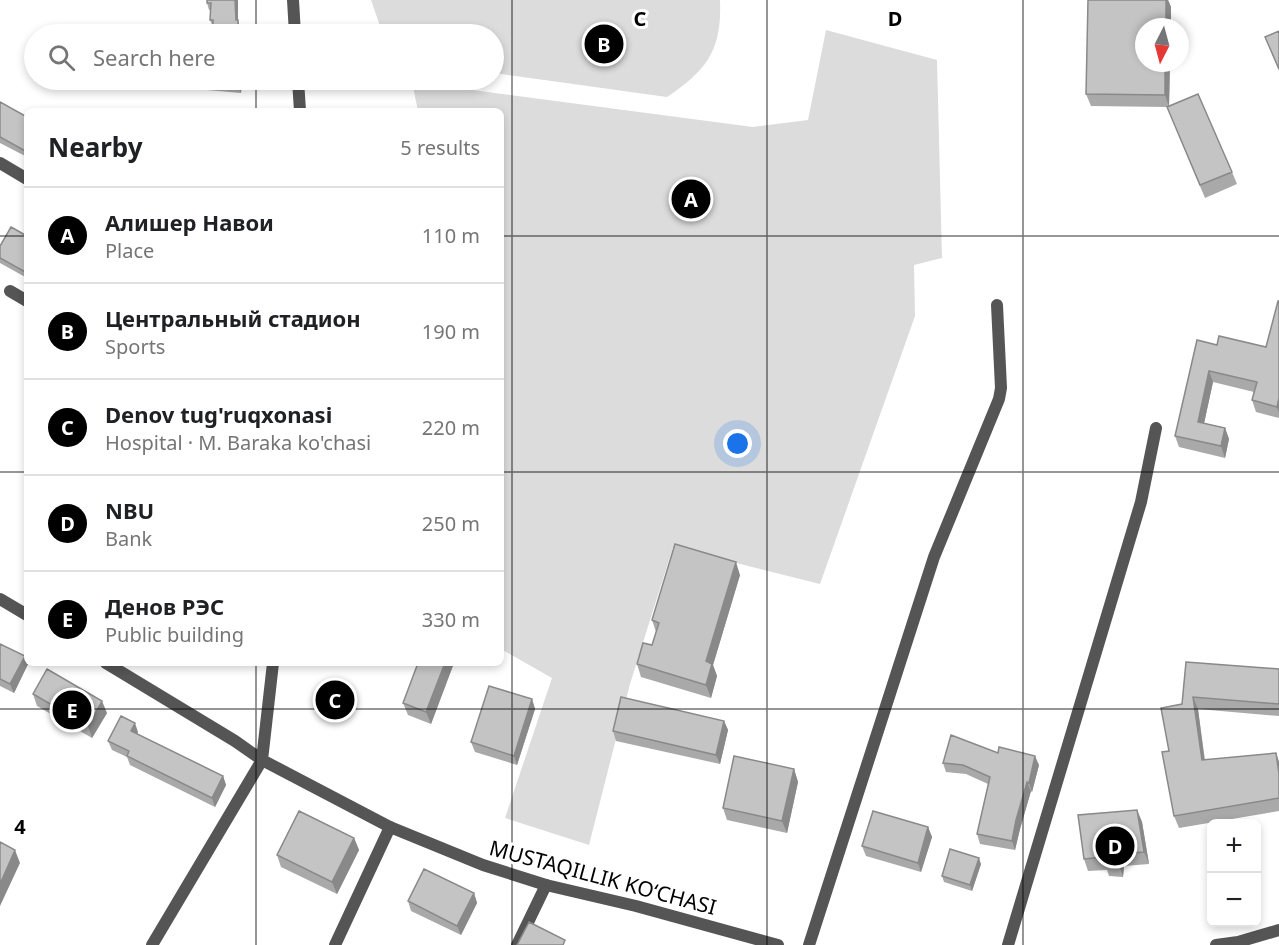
<!DOCTYPE html>
<meta charset="utf-8">
<style>
body{margin:0;font-family:"Noto Sans",sans-serif;background:#f2f2f2;color:#202124}
.controls{position:absolute;right:18px;bottom:18px;display:grid;overflow:hidden;border-radius:9px;box-shadow:0 3px 9px #0003}
.controls button{width:54px;height:54px;display:grid;place-items:center;padding:0;border:0;border-bottom:2px solid #e0e0e0;background:#fff;color:#202124;font:30px sans-serif}
.compass{position:absolute;left:1135px;top:18px;width:54px;height:54px;border-radius:50%;background:#fff;box-shadow:0 3px 9px #0003;rotate:186deg}
.you{position:absolute;left:738px;top:444px;width:21px;height:21px;margin:-15px;border:4px solid #fff;border-radius:50%;background:#1a73e8;box-shadow:0 0 0 9px #1a73e833}
.badge{display:grid;place-items:center;width:39px;height:39px;border-radius:50%;background:#000;color:#fff;font-size:20px;font-weight:700}
.pin{position:absolute;translate:-50% -50%;border:3px solid #fff;box-shadow:0 2px 6px #0006}
.list{margin:0;padding:0;list-style:none}
h2{display:flex;justify-content:space-between;align-items:center;height:78px;margin:0;padding:0 24px;font-size:26px}
h2 small{font-size:20px;font-weight:400;color:#757577}
.list li{display:grid;grid-template-columns:39px 1fr auto;gap:18px;align-items:center;box-sizing:border-box;height:96px;padding:0 24px;border-top:2px solid #e0e0e0}
.list b{display:block;font-size:22px;white-space:nowrap}
.list p{margin:0;font-size:20px;white-space:nowrap;color:#757577}
.list em{font-size:20px;font-style:normal;color:#757577}
.icon{flex:none;width:33px;height:33px;fill:none;stroke:currentColor;stroke-width:2;stroke-linecap:round;stroke-linejoin:round}
.map{position:relative;flex:none;width:1279px;height:945px;overflow:hidden}
.search{position:absolute;background:#fff;box-shadow:0 3px 9px #0003;left:24px;top:24px;width:480px;height:66px;display:flex;align-items:center;gap:15px;box-sizing:border-box;padding:0 21px;border-radius:33px;color:#757577;font-size:22px}
.panel{position:absolute;background:#fff;box-shadow:0 3px 9px #0003;left:24px;top:108px;width:480px;height:558px;border-radius:9px}
.map>svg:first-child{display:block}
.green{fill:#dcdcdc}
.lines{fill:none;stroke-linecap:round;stroke-linejoin:round}
.minor{stroke:#555;stroke-width:12}
.tertiary{stroke:#555;stroke-width:12}
.wall{fill:#a9a9a9}
.shaded-wall{fill:#898989}
.building{fill:#c4c4c4;stroke:#898989;stroke-width:1.5}
.grid{fill:none;stroke:#000;stroke-width:1.5;stroke-opacity:0.55}
.labels{text-anchor:middle;dominant-baseline:central;stroke-width:6;stroke-linejoin:round;paint-order:stroke}
.street-label{font-size:21px;fill:#000;stroke:#fff}
.grid-label{font-size:20px;text-anchor:middle;font-weight:bold;fill:#000;stroke:#fff;stroke-width:6;stroke-linejoin:round;paint-order:stroke}
</style>
<div class="map">
<svg width="1279" height="945" viewBox="0 0 1279 945">
<rect width="100%" height="100%" fill="#fff"/>
<path class="green" d="M371 0H720C722 50 707 70 667 97L494 73V34H385L381 29Z
M826 30 937 60 942 258 914 265 915 316 820 584 673 547 630 684 589 845 505 818 552 678 501 649V111H418L412 82 753 127 808 120Z"/>
<g class="lines">
<path class="minor" d="M0 163 27 179
M10 291 27 301
M152 945 262 760
M335 945 390 827
M517 945 546 885
M809 945 934 557 999 399 1001 388 997 305
M1008 945 1141 502 1156 428"/>
<path class="tertiary" d="M293 0 295 34
M298 80 300 111
M0 599 27 615
M106 663 235 741 262 760 390 827 483 865 546 885 636 906 778 945
M262 760 273 663
M1216 945 1238 942 1279 930"/>
</g>
<path class="wall" d="M207 0H238V21L240 27H213L210 20V10H209L207 3Z
M1088 0H1168L1171 7 1169 106 1232 172 1237 184 1205 198 1167 107 1091 106 1086 94Z
M1279 31V71L1265 37Z
M242 80 241 93 207 90 205 83Z
M0 102 27 117V157L0 143Z
M27 236V278L0 263V246Z
M1279 301V418L1256 412 1252 400 1254 392 1213 382 1204 423 1225 428 1229 439 1225 458 1179 447 1175 436 1217 345 1266 347Z
M740 575 713 665 717 676 711 698 641 677 637 664 652 645 656 632 652 620Z
M0 644 25 656 28 664 14 693 0 686Z
M1186 662 1279 669V716L1198 709 1205 760 1276 753 1279 762V811L1179 828 1174 816 1169 751 1182 704Z
M418 663H454L431 724 408 715 403 703Z
M33 694 107 713 92 738 37 706Z
M532 699 535 709 517 765 475 752 471 742Z
M724 721 728 730 720 764 616 741 613 731Z
M138 732 137 734 223 776 226 785 215 807 130 765 127 757 112 750 108 741Z
M998 753 1039 765 1032 792 1031 791 1020 829 1015 850 980 844 977 834 988 784 966 774 946 772 943 763Z
M794 769 798 782 787 833 727 820 723 808Z
M1137 810 1142 822 1149 864 1124 866 1123 877 1109 876 1107 870 1088 871 1084 859Z
M928 827 932 837 921 872 866 856 862 846Z
M354 838 359 850 337 894 281 867 277 855Z
M981 864 972 891 944 882 942 876Z
M474 893 477 903 461 935 411 911 408 901Z"/>
<path class="shaded-wall" d="M235 0H238V21L240 27V34H238L236 20Z
M1166 0H1168L1171 7V27H1166Z
M1165 63H1170L1169 107 1165 95Z
M239 80H242L241 93 238 86Z
M1209 371 1213 382 1202 433 1198 422Z
M1279 398V413L1277 407Z
M1225 428 1229 439 1225 458 1221 446Z
M736 562 740 575 713 665 717 676 711 698 706 685V661Z
M25 656 28 664 14 693 10 684Z
M445 663H454L431 724 426 712Z
M1193 697 1198 709 1206 773 1202 760Z
M532 699 535 709 517 765 514 756Z
M102 701 107 713 92 738 88 726Z
M724 721 728 730 720 764 716 755Z
M135 723 138 732 134 740 131 731Z
M1276 753 1279 762V774Z
M1035 756 1039 765 1032 792 1029 783Z
M794 769 798 782 787 833 782 821Z
M223 776 226 785 215 807 212 798Z
M1027 782 1031 791 1020 829 1015 850 1012 841 1016 820Z
M1137 810 1142 822 1149 864 1144 852Z
M928 827 932 837 921 872 918 863Z
M354 838 359 850 337 894 332 882Z
M15 850 20 863 0 906V884Z
M1120 854 1124 866 1123 877 1119 864Z
M979 858 981 864 972 891 970 885Z
M474 893 477 903 461 935 457 926Z"/>
<path class="building" d="M207 0H235L236 20H238V34H213V20H210L211 3H207Z
M1088 0H1166V27H1144V63H1165V95L1086 94Z
M1279 31V69L1265 37Z
M205 80H239L238 86 205 83Z
M1198 94 1232 172 1200 185 1167 107Z
M0 102 27 117V152L0 137Z
M11 227 27 236V273L0 258V246Z
M1278 301H1279V398L1277 407 1252 400 1257 382 1209 371 1198 422 1225 428 1221 446 1175 436 1197 340 1217 345 1219 336 1266 347Z
M675 544 736 562 706 661 712 664 706 685 637 664 643 643 652 645 659 623 652 620Z
M0 644 25 656 10 684 0 679Z
M1186 662 1279 669V704L1193 697 1202 760 1276 753 1279 774V798L1174 816 1162 752 1169 751 1161 708 1182 704Z
M418 663H445L426 712 403 703Z
M47 669 102 701 88 726 33 694Z
M489 686 532 699 514 756 471 742Z
M621 697 724 721 716 755 613 731Z
M121 716 135 723 131 731 223 776 212 798 127 756 129 751 108 741Z
M951 735 998 753 999 747 1035 756 1029 783 1027 782 1016 820 1012 841 977 834 990 777 963 765 943 763Z
M734 756 794 769 782 821 723 808Z
M1137 810 1144 852 1120 854 1119 864H1105L1104 857 1084 859 1078 815Z
M299 811 354 838 332 882 277 855Z
M873 811 928 827 918 863 862 846Z
M0 842 15 850 0 884Z
M950 849 979 858 970 885 942 876Z
M424 869 474 893 457 926 408 901Z
M529 922 565 940 563 945H517Z"/>
<path class="grid" d="M256 0V34M512 0V945M767 0V945M1023 0V945M256 80V111M0 236H27M501 236H1279M0 472H27M501 472H1279M256 663V945M0 709H1279"/>
<g class="labels">
<g class="street-label">
<text transform="translate(603 877) rotate(15)">MUSTAQILLIK KO‘CHASI</text>
</g>
</g>
<g class="grid-label">
<text x="640" y="26">C</text>
<text x="895" y="26">D</text>
<text x="20" y="834">4</text>
</g>
</svg>
<div class="controls">
<button>+</button>
<button>−</button>
</div>
<svg class="compass" viewBox="-18 -18 36 36"><path d="M0-13l5 13h-10z" fill="#e53935"/><path d="M0 13l5-13h-10z" fill="#757577"/></svg>
<div class="you"></div>
<div class="pin badge" style="left:691px;top:199px">A</div>
<div class="pin badge" style="left:604px;top:44px">B</div>
<div class="pin badge" style="left:335px;top:700px">C</div>
<div class="pin badge" style="left:1115px;top:846px">D</div>
<div class="pin badge" style="left:72px;top:710px">E</div>
<div class="search"><svg class="icon" aria-label="search" viewBox="0 0 24 24"><circle cx="10" cy="10" r="6"/><path d="M15 15l6 6"/></svg>Search here</div>
<section class="panel">
<h2>Nearby<small>5 results</small></h2>
<ul class="list">
<li><span class="badge">A</span><div><b>Алишер Навои</b><p>Place</p></div><em>110 m</em></li>
<li><span class="badge">B</span><div><b>Центральный стадион</b><p>Sports</p></div><em>190 m</em></li>
<li><span class="badge">C</span><div><b>Denov tug'ruqxonasi</b><p>Hospital · M. Baraka ko'chasi</p></div><em>220 m</em></li>
<li><span class="badge">D</span><div><b>NBU</b><p>Bank</p></div><em>250 m</em></li>
<li><span class="badge">E</span><div><b>Денов РЭС</b><p>Public building</p></div><em>330 m</em></li>
</ul>
</section>
</div>
